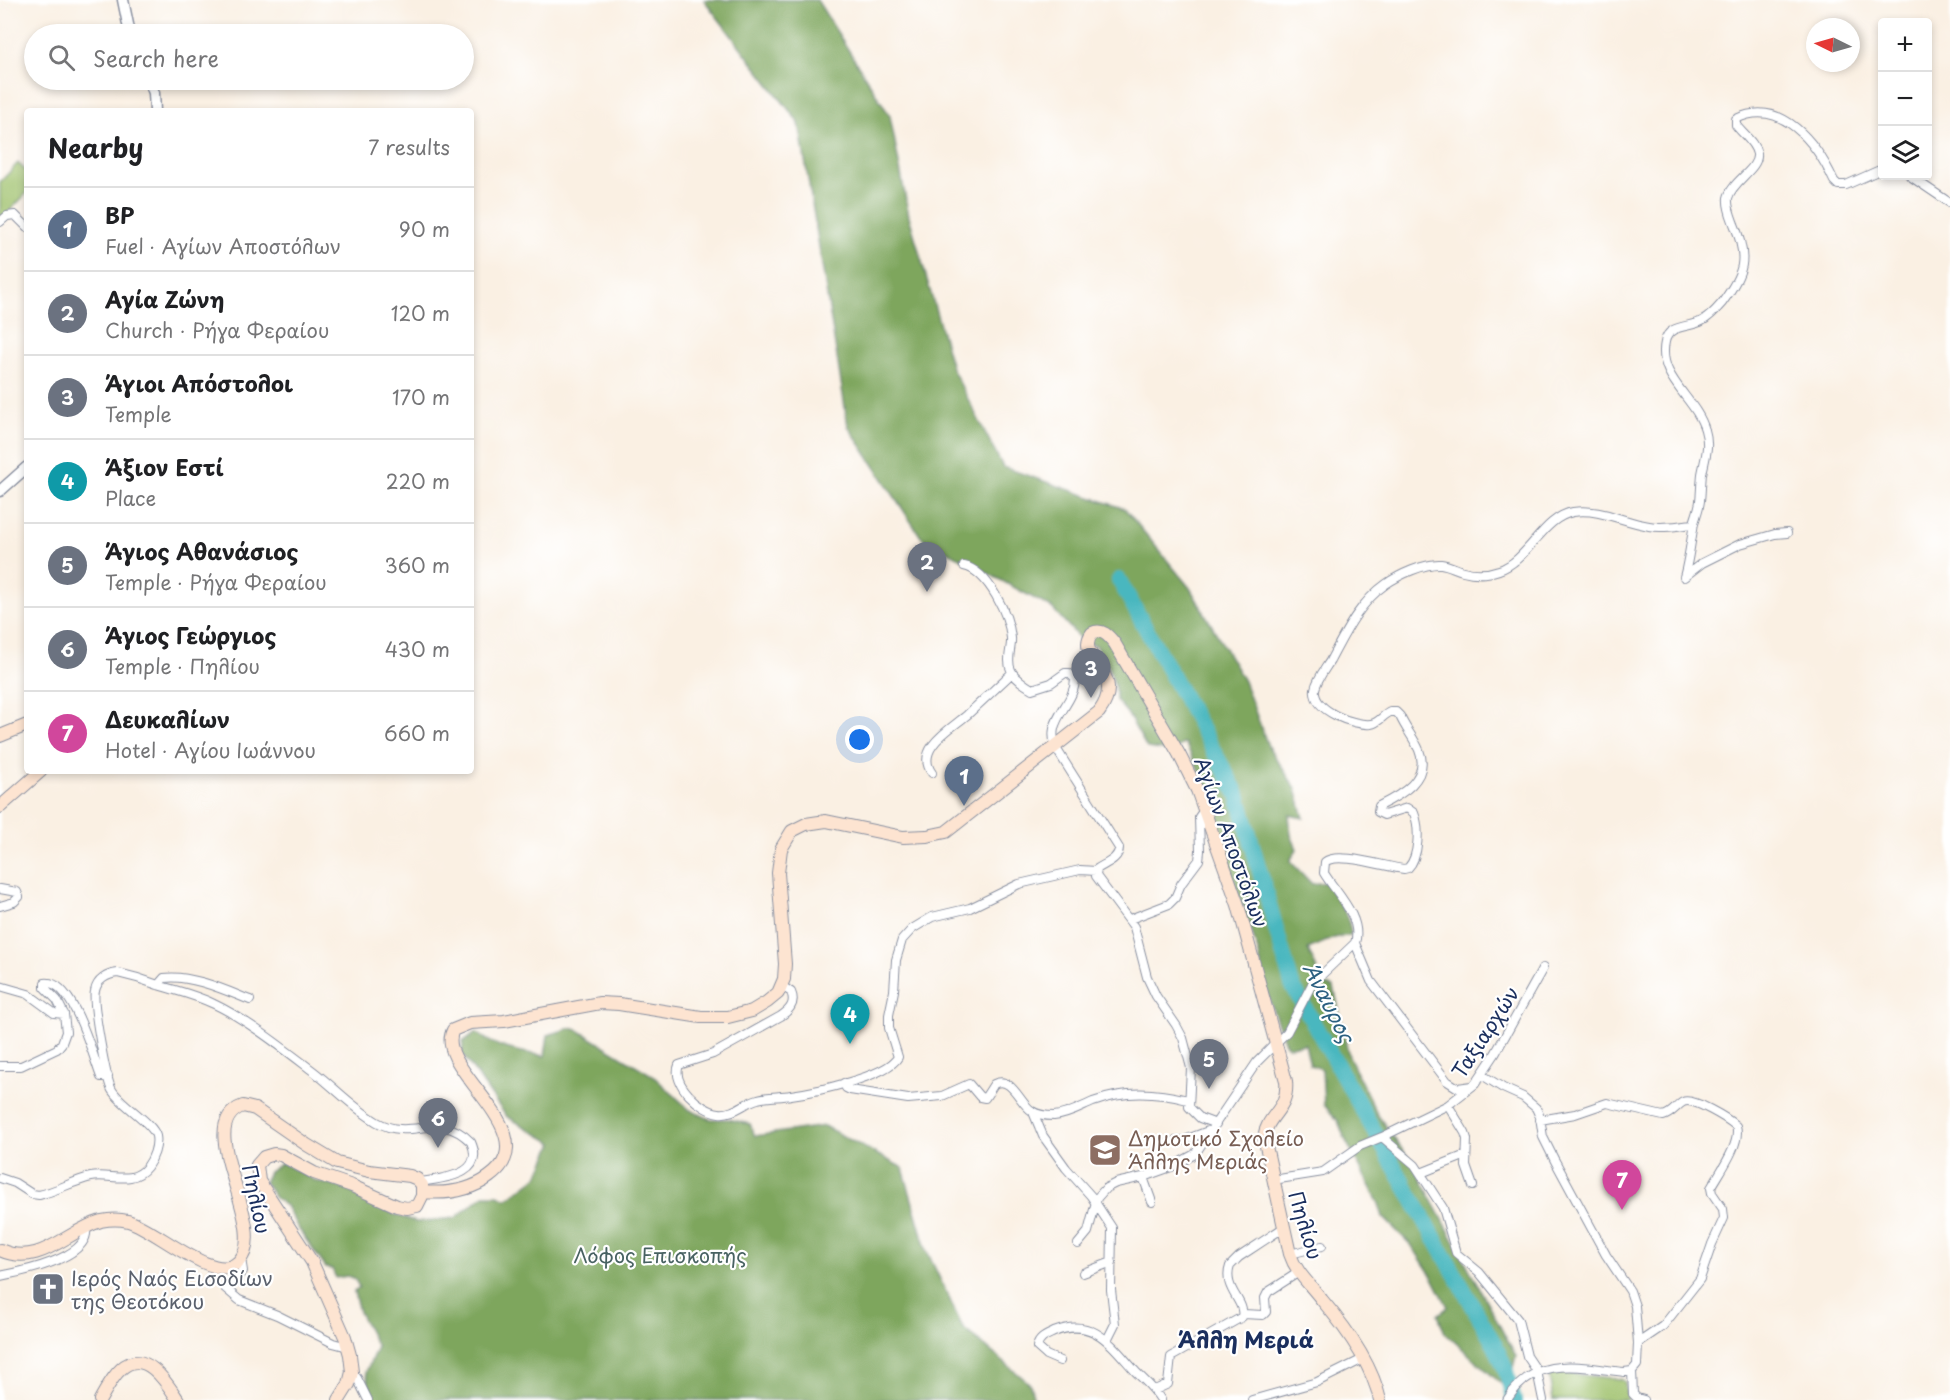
<!DOCTYPE html>
<meta charset="utf-8">
<style>
body{margin:0;font-family:"Playpen Sans",sans-serif;background:#f2f2f2;color:#202124}
.controls{position:absolute;right:18px;top:18px;display:grid;overflow:hidden;border-radius:6px;box-shadow:0 3px 9px #0003}
.controls button{width:54px;height:54px;display:grid;place-items:center;padding:0;border:0;border-bottom:2px solid #e0e0e0;background:#fff;color:#202124;font:30px sans-serif}
.compass{position:absolute;left:1806px;top:18px;width:54px;height:54px;border-radius:50%;background:#fff;box-shadow:0 3px 9px #0003;rotate:275deg}
.you{position:absolute;left:860px;top:740px;width:21px;height:21px;margin:-15px;border:4px solid #fff;border-radius:50%;background:#1a73e8;box-shadow:0 0 0 9px #1a73e833}
.badge{display:grid;place-items:center;width:39px;height:39px;border-radius:50%;background:#d93025;color:#fff;font-size:20px;font-weight:700}
.pin{position:absolute;translate:-50% -50px;filter:drop-shadow(0 2px 3px #0008)}
.pin::after{content:'';position:absolute;top:32px;width:21px;height:18px;background:inherit;clip-path:polygon(0 0,100% 0,50% 100%)}
.list{margin:0;padding:0;list-style:none}
h2{display:flex;justify-content:space-between;align-items:center;height:78px;margin:0;padding:0 24px;font-size:26px}
h2 small{font-size:20px;font-weight:400;color:#757577}
.list li{display:grid;grid-template-columns:39px 1fr auto;gap:18px;align-items:center;box-sizing:border-box;height:84px;padding:0 24px;border-top:2px solid #e0e0e0}
.list b{display:block;font-size:22px;white-space:nowrap}
.list p{margin:0;font-size:20px;white-space:nowrap;color:#757577}
.list em{font-size:20px;font-style:normal;color:#757577}
.icon{flex:none;width:33px;height:33px;fill:none;stroke:currentColor;stroke-width:2;stroke-linecap:round;stroke-linejoin:round}
.map{position:relative;flex:none;width:1950px;height:1400px;overflow:hidden}
.search{position:absolute;background:#fff;box-shadow:0 3px 9px #0003;left:24px;top:24px;width:450px;height:66px;display:flex;align-items:center;gap:15px;box-sizing:border-box;padding:0 21px;border-radius:33px;color:#757577;font-size:22px}
.panel{position:absolute;background:#fff;box-shadow:0 3px 9px #0003;left:24px;top:108px;width:450px;height:666px;border-radius:6px}
.map>svg:first-child{display:block}
.green{fill:#9dc069;stroke:#5c7864;stroke-width:1.5}
.forest{fill:#7ea65d;stroke:#4c6a5e;stroke-width:1.5}
.lines{fill:none;stroke-linecap:round;stroke-linejoin:round}
.river{stroke:#48b7bf;stroke-width:16}
.minor-casing{stroke:#8a90a0;stroke-width:10}
.tertiary-casing{stroke:#8a90a0;stroke-width:13}
.secondary-casing{stroke:#8a90a0;stroke-width:14}
.minor{stroke:#fff;stroke-width:8}
.tertiary{stroke:#fff;stroke-width:10}
.secondary{stroke:#fde4d1;stroke-width:12}
.labels{text-anchor:middle;dominant-baseline:central;stroke-width:4.5;stroke-linejoin:round;paint-order:stroke}
.street-label{font-size:20px;fill:#1b2f5e;stroke:#fff}
.education-label{font-size:20px;fill:#785e54;stroke:#fff;text-anchor:start}
.park-label{font-size:20px;fill:#486262;stroke:#fff}
.worship-label{font-size:20px;fill:#5b616d;stroke:#fff;text-anchor:start}
.water-label{font-size:21px;font-style:italic;fill:#2b5f80;stroke:#fff}
.quarter-label{font-size:22px;font-weight:bold;fill:#1b2f5e;stroke:#fff}
</style>
<div class="map">
<svg width="1950" height="1400" viewBox="0 0 1950 1400">
<rect width="100%" height="100%" fill="#fff"/>
<filter id="ink" filterUnits="userSpaceOnUse"><feTurbulence type="fractalNoise" baseFrequency=".0167" numOctaves="2"/><feDisplacementMap in="SourceGraphic" scale="12" xChannelSelector="R" yChannelSelector="G"/><feConvolveMatrix kernelMatrix="1 2 1 2 8 2 1 2 1" color-interpolation-filters="sRGB"/></filter>
<filter id="wash" filterUnits="userSpaceOnUse"><feTurbulence type="fractalNoise" baseFrequency=".008" numOctaves="4" result="noise"/><feDisplacementMap in="SourceGraphic" scale="24" xChannelSelector="R" yChannelSelector="G"/><feGaussianBlur stdDeviation="1.35" result="paint"/><feColorMatrix in="noise" values="0 0 0 0 0 0 0 0 0 0 0 0 0 0 0 0 0 1.4 0 .05"/><feComposite in="paint" operator="in"/></filter>
<g filter="url(#wash)">
<rect width="100%" height="100%" fill="#faf0e3"/>
<path class="green" d="M18 163 27 172V193L0 221V182Z
M1552 1372 1621 1379 1625 1382 1627 1400H1553L1549 1375Z"/>
<path class="forest" d="M704 0H817L890 116 909 216 952 368 1003 467 1125 509 1190 588 1244 681 1268 746 1296 789 1304 818 1289 815 1291 835 1297 849 1290 861 1312 884 1326 882C1337 898 1350 915 1351 935L1334 938 1308 949 1317 970 1314 977 1317 983 1334 987 1349 1057 1377 1114 1415 1168 1516 1356 1507 1389 1445 1333 1438 1315 1448 1307 1433 1278 1412 1246 1383 1217 1379 1204 1345 1139 1338 1121 1324 1105 1322 1069 1310 1065 1305 1044 1288 1046 1285 1043 1265 988 1259 954 1250 927 1209 809 1201 775 1185 743 1171 751 1147 748 1127 713 1116 700C1116 679 1106 663 1096 645L1084 643 1052 608 921 537 848 426 799 123Z
M570 1028 578 1030 652 1075 690 1110 710 1119H728L750 1124 755 1136 824 1126 903 1168 926 1249 963 1328 1030 1384 1034 1400H373L366 1372 377 1347 359 1312 354 1292 359 1287 354 1278 347 1276 336 1278 332 1269 326 1268 298 1228 286 1206 275 1198 264 1182 269 1172 282 1163 316 1181 345 1189 396 1215 416 1222 455 1218 484 1195H498L507 1199 538 1176 553 1143 506 1116 462 1054 463 1042 476 1032C496 1049 520 1052 545 1056L548 1035Z"/>
<g class="lines">
<path class="river" d="M1119 580 1238 795 1292 985 1495 1345 1505 1368 1514 1400"/>
</g>
</g>
<g filter="url(#ink)">
<g class="lines">
<defs>
<path id="minor" d="M1910 176 1950 203
M0 222 7 216 15 215 27 227
M964 566C988 571 1009 615 1011 638 1012 648 1006 660 1011 670 1014 677 1025 685 1032 689L1051 683 1065 673H1069L1075 679C1075 707 1040 721 1059 753L1119 848C1119 859 1106 863 1097 869L1096 876 1134 927 1147 977 1156 996 1176 1025 1183 1038 1191 1068 1189 1107 1200 1118 1216 1124
M1684 577C1689 559 1691 541 1694 523 1696 516 1699 509 1700 501 1701 492 1701 483 1702 474 1705 458 1710 446 1705 430 1696 398 1657 378 1665 342 1668 324 1689 328 1702 321 1710 317 1716 310 1722 303 1744 273 1749 259 1734 224 1731 216 1727 207 1728 198 1732 181 1759 169 1757 154 1755 142 1742 134 1736 125V119C1782 97 1817 144 1834 181L1838 185H1846L1882 169
M1684 577 1702 563 1740 544 1775 534 1787 533
M932 773C914 749 952 728 967 715 982 701 997 687 1012 673
M0 889 17 892 19 897 14 902 0 906
M1130 919 1169 904 1175 898 1181 884 1199 860 1200 851 1199 817 1204 810
M1355 943 1371 981 1447 1081 1458 1088 1472 1086
M158 985 164 978C190 974 227 991 250 1000
M0 986 28 994 54 1013 64 1014
M782 986 791 992C796 1003 790 1010 781 1016L713 1054 679 1065C671 1084 701 1111 719 1113 734 1115 745 1102 758 1099 768 1096 780 1097 791 1095 813 1092 887 1077 898 1057L889 1028V1015L894 991 896 960 902 940 912 929 932 917 970 908 1019 884 1080 870 1096 871
M0 1066H21L57 1049 62 1043 66 1032 64 1014 57 1000 45 988V983C73 979 93 1057 101 1077L108 1076
M1482 1075 1503 1088 1523 1097 1536 1108 1540 1117 1543 1137 1555 1161 1606 1255 1630 1291 1635 1306 1638 1343 1637 1365 1632 1371 1633 1394 1637 1398 1644 1400
M844 1083 846 1088 850 1090 908 1099 942 1096 969 1084 980 1097 985 1098 994 1084C1012 1075 1019 1103 1032 1111 1038 1115 1047 1116 1054 1116 1068 1115 1081 1107 1093 1102 1125 1090 1156 1092 1188 1100
M1448 1105 1465 1133 1467 1139 1466 1166 1473 1186
M1033 1112 1043 1136 1066 1168 1091 1196 1112 1228 1111 1290 1115 1324 1107 1340
M1540 1120 1575 1114 1607 1103 1663 1116C1672 1114 1676 1106 1683 1102 1693 1097 1728 1119 1736 1126 1742 1143 1719 1173 1711 1188L1712 1193 1723 1209 1724 1218 1712 1244 1700 1279 1663 1326 1638 1343
M1382 1137 1448 1105 1475 1084 1495 1054 1543 968
M1170 1142 1185 1140 1211 1130
M1421 1173 1466 1155
M1143 1177 1152 1202
M0 1178 15 1183 32 1194 39 1195C57 1191 73 1181 91 1177 110 1173 132 1186 147 1167 153 1159 158 1146 156 1136 153 1123 120 1104 112 1090 106 1080 92 1002 95 991 97 980 107 974 118 973 132 976 145 980 158 985 177 991 196 995 214 1004 246 1019 284 1049 313 1071 334 1087 353 1108 377 1122 414 1143 437 1108 471 1142 486 1176 443 1178 421 1182
M1273 1180 1323 1172 1360 1146 1382 1137 1415 1165 1443 1208 1456 1253 1479 1272 1518 1320 1527 1356 1537 1371 1543 1400
M1078 1244 1088 1232 1097 1198 1106 1188 1116 1183 1143 1177 1171 1167 1195 1154 1257 1062 1287 1032 1312 984 1355 943C1363 918 1336 893 1324 873L1325 862C1337 851 1386 867 1404 869L1408 868C1419 857 1420 828 1414 813L1407 808 1384 815 1378 812 1379 806C1401 795 1431 779 1419 750 1414 738 1405 728 1400 716L1396 712H1390C1383 715 1379 723 1371 724 1355 726 1312 711 1315 689 1317 679 1325 669 1330 661 1345 633 1359 603 1386 584 1399 575 1424 563 1441 564 1449 565 1455 569 1463 571 1474 574 1488 574 1499 570 1528 561 1543 517 1573 512 1600 508 1623 522 1649 526 1664 529 1679 525 1694 524
M1290 1254 1322 1246
M241 1259 243 1271 225 1288 239 1300 277 1315 333 1343 348 1347
M1083 1273 1112 1262
M0 1276C21 1272 91 1258 86 1228
M1243 1314 1263 1315 1266 1312 1265 1298 1268 1292 1299 1272
M1060 1361 1046 1355 1037 1347C1039 1338 1046 1336 1054 1332 1094 1316 1112 1346 1136 1372 1145 1381 1154 1388 1161 1400
M352 1372 357 1378 368 1400
M1155 1390 1168 1384 1171 1357 1242 1317C1246 1301 1222 1289 1230 1266L1239 1257 1283 1228
M1252 1400 1317 1382 1363 1359
M1507 1400C1535 1354 1579 1367 1624 1372L1632 1371"/>
<path id="tertiary" d="M123 0 130 34
M149 80 154 93 155 111
M0 491 27 467"/>
<path id="secondary" d="M0 736 27 725
M0 807 41 771
M423 1192C446 1194 470 1191 489 1177 551 1133 432 1069 453 1030L470 1023 504 1021 600 1003 619 1004 701 1017H728L752 1011 767 1002 778 993 784 979 785 964 778 873 781 849 792 831 806 824 826 821 903 837 927 836 946 832 1099 712C1129 671 1073 659 1092 633 1102 628 1109 636 1115 644L1179 754 1197 790 1238 905 1286 1081C1289 1110 1268 1113 1264 1137L1290 1254C1296 1273 1311 1285 1322 1300 1346 1328 1372 1364 1380 1400
M0 1250C40 1268 66 1231 101 1221 110 1219 120 1219 128 1221 155 1228 215 1285 238 1262 273 1229 189 1125 243 1106L255 1109 307 1145 337 1163 369 1171 410 1176 417 1179 422 1185V1196L417 1206 407 1208 397 1206 352 1186 314 1173 281 1155 274 1154 264 1157 257 1165 259 1181 312 1262 345 1337 350 1355 352 1372 349 1384 339 1400
M100 1400C106 1390 112 1377 121 1369 145 1347 167 1383 178 1400"/>
</defs>
<use href="#minor" class="minor-casing"/>
<use href="#tertiary" class="tertiary-casing"/>
<use href="#secondary" class="secondary-casing"/>
<use href="#minor" class="minor"/>
<use href="#tertiary" class="tertiary"/>
<use href="#secondary" class="secondary"/>
</g>
</g>
<defs>
<symbol id="school-square" viewBox="-11 -11 22 22"><rect x="-9" y="-9" width="18" height="18" rx="4" fill="#8d6e63" stroke="#fff"/><path d="M0-5L7-2L0 1L-7-2ZM-4 1L0 2.5L4 1V4Q0 6-4 4Z" fill="#fff"/></symbol>
<symbol id="church-square" viewBox="-11 -11 22 22"><rect x="-9" y="-9" width="18" height="18" rx="4" fill="#6b7280" stroke="#fff"/><path d="M-1.2-6h2.4v3.5h3.3v2.4h-3.3V6h-2.4V-.1h-3.3v-2.4h3.3Z" fill="#fff"/></symbol>
</defs>
<g fill-rule="evenodd">
<use href="#school-square" x="1086" y="1131" width="38" height="38"/>
<use href="#church-square" x="29" y="1270" width="38" height="38"/>
</g>
<g class="labels">
<g class="street-label">
<text transform="translate(1232 842) rotate(70)">Αγίων Αποστόλων</text>
<text transform="translate(1485 1032) rotate(-57)">Ταξιαρχών</text>
<text transform="translate(257 1199) rotate(78)">Πηλίου</text>
<text transform="translate(1306 1225) rotate(73)">Πηλίου</text>
</g>
<g class="education-label">
<text x="1128" y="1138">Δημοτικό Σχολείο<tspan x="1128" dy="23">Άλλης Μεριάς</tspan></text>
</g>
<g class="park-label">
<text x="660" y="1255">Λόφος Επισκοπής</text>
</g>
<g class="worship-label">
<text x="71" y="1278">Ιερός Ναός Εισοδίων<tspan x="71" dy="23">της Θεοτόκου</tspan></text>
</g>
<g class="water-label">
<text transform="translate(1330 1002) rotate(63)">Άναυρος</text>
</g>
<g class="quarter-label">
<text x="1246" y="1338">Άλλη Μεριά</text>
</g>
</g>
</svg>
<div class="controls">
<button>+</button>
<button>−</button>
<button><svg class="icon" aria-label="layers" viewBox="0 0 24 24"><path d="M12 4l9 5-9 5-9-5zM3 14l9 5 9-5"/></svg></button>
</div>
<svg class="compass" viewBox="-18 -18 36 36"><path d="M0-13l5 13h-10z" fill="#e53935"/><path d="M0 13l5-13h-10z" fill="#757577"/></svg>
<div class="you"></div>
<div class="pin badge" style="left:964px;top:806px;background:#5c6f8a">1</div>
<div class="pin badge" style="left:927px;top:592px;background:#6b7280">2</div>
<div class="pin badge" style="left:1091px;top:698px;background:#6b7280">3</div>
<div class="pin badge" style="left:850px;top:1044px;background:#0f9aa8">4</div>
<div class="pin badge" style="left:1209px;top:1089px;background:#6b7280">5</div>
<div class="pin badge" style="left:438px;top:1148px;background:#6b7280">6</div>
<div class="pin badge" style="left:1622px;top:1210px;background:#d1479c">7</div>
<div class="search"><svg class="icon" aria-label="search" viewBox="0 0 24 24"><circle cx="10" cy="10" r="6"/><path d="M15 15l6 6"/></svg>Search here</div>
<section class="panel">
<h2>Nearby<small>7 results</small></h2>
<ul class="list">
<li><span class="badge" style="background:#5c6f8a">1</span><div><b>BP</b><p>Fuel · Αγίων Αποστόλων</p></div><em>90 m</em></li>
<li><span class="badge" style="background:#6b7280">2</span><div><b>Αγία Ζώνη</b><p>Church · Ρήγα Φεραίου</p></div><em>120 m</em></li>
<li><span class="badge" style="background:#6b7280">3</span><div><b>Άγιοι Απόστολοι</b><p>Temple</p></div><em>170 m</em></li>
<li><span class="badge" style="background:#0f9aa8">4</span><div><b>Άξιον Εστί</b><p>Place</p></div><em>220 m</em></li>
<li><span class="badge" style="background:#6b7280">5</span><div><b>Άγιος Αθανάσιος</b><p>Temple · Ρήγα Φεραίου</p></div><em>360 m</em></li>
<li><span class="badge" style="background:#6b7280">6</span><div><b>Άγιος Γεώργιος</b><p>Temple · Πηλίου</p></div><em>430 m</em></li>
<li><span class="badge" style="background:#d1479c">7</span><div><b>Δευκαλίων</b><p>Hotel · Αγίου Ιωάννου</p></div><em>660 m</em></li>
</ul>
</section>
</div>
